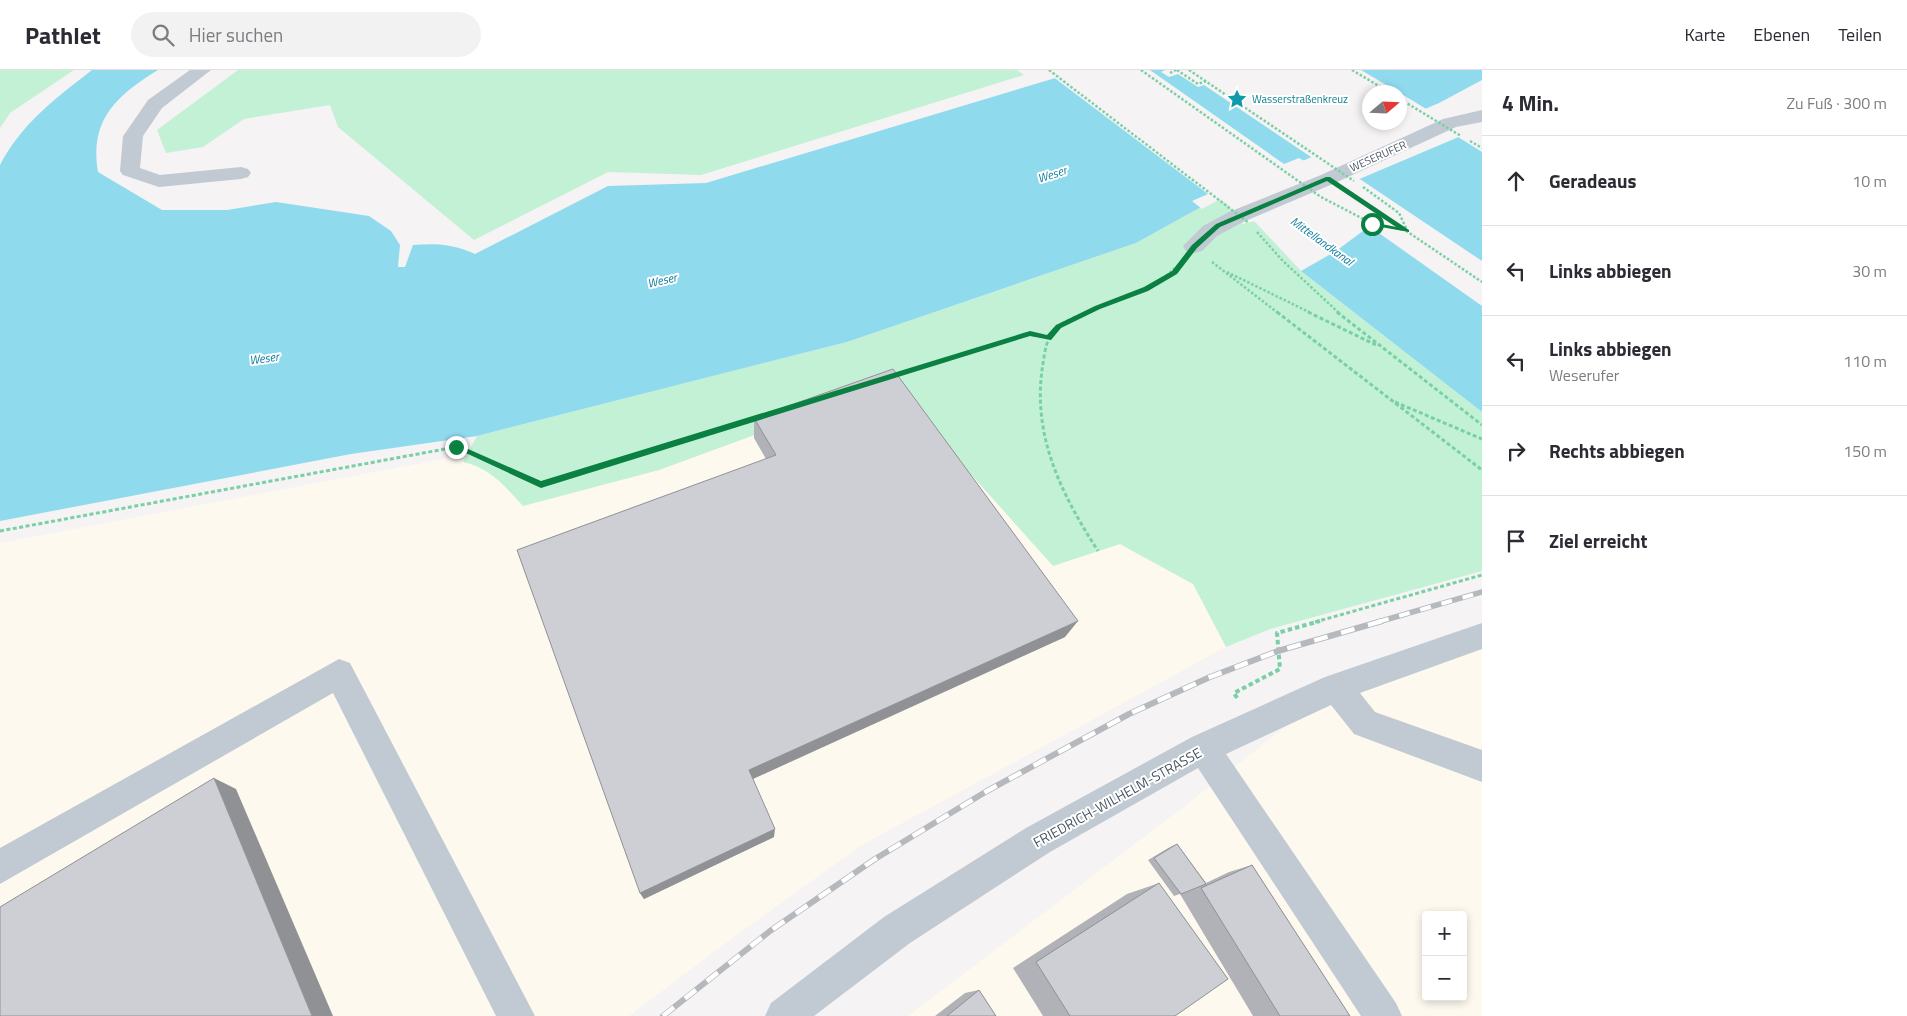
<!DOCTYPE html>
<html lang="de">
<meta charset="utf-8">
<style>
body{margin:0;font-family:"Titillium Web",sans-serif;background:#f2f2f3;color:#2b2b33}
.controls{position:absolute;right:15px;bottom:15px;display:grid;overflow:hidden;border-radius:5px;box-shadow:0 2px 8px #0003}
.controls button{width:45px;height:45px;display:grid;place-items:center;padding:0;border:0;border-bottom:1px solid #e1e1e2;background:#fff;color:#2b2b33;font:25px sans-serif}
.compass{position:absolute;left:1362px;top:15px;width:45px;height:45px;border-radius:50%;background:#fff;box-shadow:0 2px 8px #0003;rotate:71deg}
.stop{position:absolute;width:15px;height:15px;margin:-11px;border:4px solid #0b8043;border-radius:50%;background:#fff}
.stop.end{background:#0b8043;border-color:#fff;box-shadow:0 1px 5px #0008}
.list{margin:0;padding:0;list-style:none}
h2{display:flex;justify-content:space-between;align-items:center;height:65px;margin:0;padding:0 20px;font-size:21px}
h2 small{font-size:16px;font-weight:400;color:#7c7c81}
.list li{display:grid;grid-template-columns:32px 1fr auto;gap:15px;align-items:center;box-sizing:border-box;height:90px;padding:0 20px;border-top:1px solid #e1e1e2}
.list b{display:block;font-size:19px;white-space:nowrap}
.list p{margin:0;font-size:16px;white-space:nowrap;color:#7c7c81}
.list em{font-size:16px;font-style:normal;color:#7c7c81}
.icon{flex:none;width:28px;height:28px;fill:none;stroke:currentColor;stroke-width:2;stroke-linecap:round;stroke-linejoin:round}
.map{position:relative;flex:none;width:1482px;height:946px;overflow:hidden}
header{display:flex;align-items:center;gap:30px;box-sizing:border-box;height:70px;padding:0 25px;background:#fff;border-bottom:1px solid #e1e1e2}
header strong{font-size:24px}
nav{display:flex;gap:28px;margin-inline-start:auto;font-size:18px}
.search{width:350px;height:45px;background:#f2f2f3;display:flex;align-items:center;gap:12px;box-sizing:border-box;padding:0 18px;border-radius:28px;color:#7c7c81;font-size:19px}
main{display:flex}
aside{flex:1;background:#fff}
.map>svg:first-child{display:block}
.commercial{fill:#fdf9ef;fill-rule:evenodd}
.green{fill:#c3f1d5}
.water{fill:#90daee;fill-rule:evenodd}
.pier{fill:#f5f3f3}
.lines{fill:none;stroke-linecap:round;stroke-linejoin:round}
.path-far2{stroke:#7ad0a6;stroke-width:2.5;stroke-dasharray:2.5 2;stroke-linecap:butt}
.path-far1{stroke:#7ad0a6;stroke-width:3;stroke-dasharray:4 2.5;stroke-linecap:butt}
.path{stroke:#7ad0a6;stroke-width:4;stroke-dasharray:4.5 3;stroke-linecap:butt}
.minor{fill:#c1cad2;fill-rule:evenodd}
.rail-far1-casing{stroke:#b5b8bd;stroke-width:5.5}
.rail-casing{stroke:#b5b8bd;stroke-width:6}
.rail-far1{stroke:#fff;stroke-width:4;stroke-dasharray:11;stroke-linecap:butt}
.rail{stroke:#fff;stroke-width:4.5;stroke-dasharray:14;stroke-linecap:butt}
.path-bridge{stroke:#7ad0a6;stroke-width:2.5;stroke-dasharray:2.5 2;stroke-linecap:butt}
.wall{fill:#b0b2b7}
.shaded-wall{fill:#909195}
.building{fill:#cdcfd5;stroke:#909195}
.route{fill:#0b8043}
.labels{text-anchor:middle;dominant-baseline:central;stroke-width:4;stroke-linejoin:round;paint-order:stroke}
.far-culture-label{font-size:11px;fill:#0d838f;stroke:#fff;text-anchor:start}
.far-street-label{font-size:11px;fill:#4a5661;stroke:#fff}
.far-water-label{font-size:12px;font-style:italic;fill:#0c7c9b;stroke:#fff}
.street-label{font-size:14px;fill:#4a5661;stroke:#fff}
</style>
<header>
<strong>Pathlet</strong>
<div class="search"><svg class="icon" aria-label="search" viewBox="0 0 24 24"><circle cx="10" cy="10" r="6"/><path d="M15 15l6 6"/></svg>Hier suchen</div>
<nav><a>Karte</a><a>Ebenen</a><a>Teilen</a></nav>
</header>
<main>
<div class="map">
<svg width="1482" height="946" viewBox="0 0 1482 946">
<rect width="100%" height="100%" fill="#f5f3f3"/>
<path class="commercial" d="M891 315 1053 495 1119 474 1193 514 1226 577 862 775 742 861 629 946H0V473L453 387 480 396 499 410 523 435 659 400Z
M1482 567V946H908L1186 735 1336 617ZM1426 845H1463V927H1426Z"/>
<path class="green" d="M0 0H74L10 43 0 58Z
M238 0H1017L1024 5 701 105 608 102 474 170 338 57 330 35 244 49 203 77 166 83 157 60Z
M1221 126 1243 154 1254 151 1301 201 1482 342V501L1270 559 1226 577 1193 514 1120 474 1053 496 891 315 659 400 523 436C505 416 490 398 463 392L477 366 847 272 1136 173Z"/>
<path class="water" d="M92 0H158C117 25 89 50 98 102L162 140H227L276 132 369 146 391 161 400 175 398 197H405L413 175C436 173 454 174 475 184L608 116 706 113 1062 6 1055 0H1482V10L1439 33 1418 42 1482 82V191L1321 83 1279 101 1319 130 1369 156 1482 236V342L1301 201 1254 151 1221 126 1136 173 847 272 477 366 351 384 0 451V95C22 53 56 28 92 0ZM1370 22H1400V52H1370Z"/>
<path class="pier" d="M1052 0H1150L1284 94 1299 88 1306 92 1283 102 1321 128 1371 155 1336 181 1301 201 1254 151 1251 152 1220 129 1202 139 1192 131 1208 124 1052 6 1057 5Z
M1165 0H1361L1398 22H1370V52H1400V23L1428 40 1423 43 1461 66 1357 110 1321 86 1314 89 1204 15 1198 17 1178 4 1169 7 1161 2Z"/>
<g class="lines">
<path class="path-far2" d="M1177 0 1198 14 1206 11
M1352 0 1389 22
M1170 3 1176 0
M1470 71 1482 78
M1363 117 1399 143 1407 160
M1350 123 1482 212
M1373 154 1404 160
M1257 162 1282 190 1339 243
M1212 192 1278 243
M1227 202 1311 243
M1085 243 1155 215 1180 194"/>
<path class="path-far1" d="M1088 242C1076 247 1060 252 1052 263 1045 273 1044 288 1042 300 1033 368 1062 425 1098 481
M1277 242 1482 400
M1308 242 1376 275
M1337 242 1482 355
M895 305 1030 264 1048 268
M1395 332 1482 369
M0 461 456 377 541 415 758 347
M1315 552 1482 505"/>
<path class="path" d="M1237 628 1234 623 1280 599 1277 563 1320 551"/>
<path class="minor" d="M190 0H211L162 38 143 66 140 98 160 105 241 97 248 99 251 103 248 107 241 109 159 117 123 105 120 101 123 66 126 62 148 30Z
M1482 40V52L1456 57 1335 113 1243 152 1217 166 1202 181 1194 183 1186 181 1183 176 1203 156 1229 142 1321 105 1443 49Z
M1482 553V579L1360 623 1375 642 1482 680V712L1354 664 1331 635 1226 684 1396 933 1402 946H1361L1198 698 1050 782 910 873 814 946H765L771 933 884 847 1026 758 1192 667 1325 607Z
M339 589 350 593 535 946H496L333 623 0 814V778Z"/>
<defs>
<path id="rail-far1" d="M1378 552 1482 522"/>
<path id="rail" d="M663 946 770 861 875 789 987 721 1129 644 1210 607 1278 581 1382 551"/>
</defs>
<use href="#rail-far1" class="rail-far1-casing"/>
<use href="#rail" class="rail-casing"/>
<use href="#rail-far1" class="rail-far1"/>
<use href="#rail" class="rail"/>
<path class="path-bridge" d="M1049 0 1249 153
M1141 0 1321 127 1373 154
M1189 0 1354 111
M1400 29 1461 66"/>
</g>
<path class="wall" d="M754 348 1065 567 753 709 774 767 644 829 640 823 766 389 754 368Z
M1177 774 1206 813 1229 802 1252 795 1350 946H1253L1180 824 1188 821 1174 826 1148 790 1170 777Z
M1159 813 1175 946H1043L1013 898 1127 824Z
M979 920 996 946H935L965 923Z"/>
<path class="shaded-wall" d="M1078 551 1065 567 748 711 749 700Z
M214 708 236 719 333 946H312Z
M775 759 774 767 644 829 640 823Z"/>
<path class="building" d="M893 299 1078 551 749 700 775 759 640 823 517 480 776 385 754 348Z
M214 708 312 946H0V837Z
M1177 774 1206 814 1181 824 1154 788Z
M1252 795 1350 946H1280L1201 818Z
M1159 813 1228 909 1175 946H1070L1036 892Z
M979 920 996 946H947Z"/>
<path class="route" d="M1326 107H1330L1409 160V162L1370 155 1372 152 1396 157 1327 111 1220 157 1197 178 1177 204 1148 221 1100 239 1061 258 1051 270 1030 266 541 418 453 377 459 375 541 411 1030 261 1047 265 1056 255 1095 236 1144 217 1172 201 1192 175 1216 154Z"/>
<defs>
<symbol id="sight-bare" viewBox="-9 -9 18 18"><path d="M0-6L1.8-2.2L6-1.7L2.9 1.2L3.7 5.4L0 3.3L-3.7 5.4L-2.9 1.2L-6-1.7L-1.8-2.2Z" fill="#0f9aa8" stroke="#fff" stroke-width="2.5" paint-order="stroke"/></symbol>
</defs>
<g fill-rule="evenodd">
<use href="#sight-bare" x="1223" y="15" width="28" height="28"/>
</g>
<g class="labels">
<g class="far-culture-label">
<text x="1252" y="29">Wasserstraßenkreuz</text>
</g>
<g class="far-street-label">
<text transform="translate(1378 86) rotate(-24)">WESERUFER</text>
</g>
<g class="far-water-label">
<text transform="translate(1052 104) rotate(-18)">Weser</text>
<text transform="translate(1322 171) rotate(36)">Mittellandkanal</text>
<text transform="translate(662 210) rotate(-13)">Weser</text>
<text transform="translate(264 288) rotate(-8)">Weser</text>
</g>
<g class="street-label">
<text transform="translate(1117 727) rotate(-29)">FRIEDRICH-WILHELM-STRASSE</text>
</g>
</g>
</svg>
<div class="controls">
<button>+</button>
<button>−</button>
</div>
<svg class="compass" viewBox="-18 -18 36 36"><path d="M0-13l5 13h-10z" fill="#e53935"/><path d="M0 13l5-13h-10z" fill="#7c7c81"/></svg>
<div class="stop" style="left:1372px;top:154px"></div>
<div class="stop end" style="left:456px;top:377px"></div>
</div>
<aside>
<h2>4 Min.<small>Zu Fuß · 300 m</small></h2>
<ul class="list">
<li><svg class="icon" aria-label="ahead" viewBox="0 0 24 24"><path d="M12 20V5M6 11l6-6 6 6"/></svg><div><b>Geradeaus</b></div><em>10 m</em></li>
<li><svg class="icon" aria-label="left" viewBox="0 0 24 24"><path d="M17 20v-9H6M10 6l-5 5 5 5"/></svg><div><b>Links abbiegen</b></div><em>30 m</em></li>
<li><svg class="icon" aria-label="left" viewBox="0 0 24 24"><path d="M17 20v-9H6M10 6l-5 5 5 5"/></svg><div><b>Links abbiegen</b><p>Weserufer</p></div><em>110 m</em></li>
<li><svg class="icon" aria-label="right" viewBox="0 0 24 24"><path d="M7 20v-9h11M14 6l5 5-5 5"/></svg><div><b>Rechts abbiegen</b></div><em>150 m</em></li>
<li><svg class="icon" aria-label="arrive" viewBox="0 0 24 24"><path d="M6 21V4h12l-3 4 3 4H6"/></svg><div><b>Ziel erreicht</b></div></li>
</ul>
</aside>
</main>
